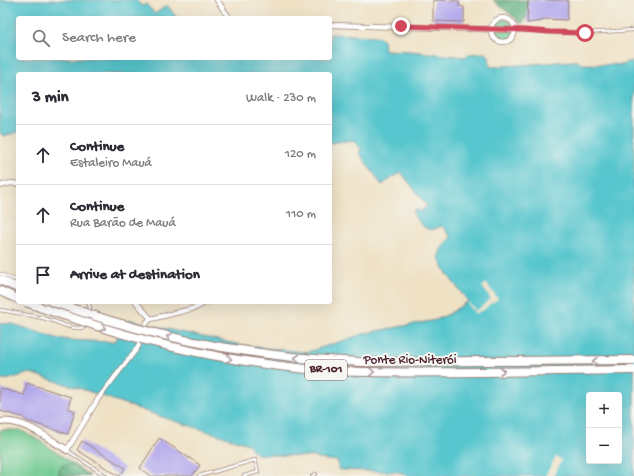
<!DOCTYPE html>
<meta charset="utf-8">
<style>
body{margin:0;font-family:"Gochi Hand",sans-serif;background:#f7f7f7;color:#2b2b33}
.controls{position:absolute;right:12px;bottom:12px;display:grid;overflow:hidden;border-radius:4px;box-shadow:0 4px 16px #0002}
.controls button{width:36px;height:36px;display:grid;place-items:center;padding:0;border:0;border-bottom:1px solid #e1e1e2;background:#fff;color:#2b2b33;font:20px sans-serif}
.stop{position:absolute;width:12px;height:12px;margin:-9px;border:3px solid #d1495b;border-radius:50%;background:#fff}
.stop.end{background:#d1495b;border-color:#fff;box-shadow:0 1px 4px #0008}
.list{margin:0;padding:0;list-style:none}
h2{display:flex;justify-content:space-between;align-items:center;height:52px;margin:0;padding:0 16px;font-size:17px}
h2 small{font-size:13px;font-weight:400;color:#7c7c81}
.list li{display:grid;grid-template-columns:26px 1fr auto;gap:12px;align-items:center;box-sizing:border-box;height:60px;padding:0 16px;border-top:1px solid #e1e1e2}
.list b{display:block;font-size:15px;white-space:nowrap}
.list p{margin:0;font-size:13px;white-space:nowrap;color:#7c7c81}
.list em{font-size:13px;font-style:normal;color:#7c7c81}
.icon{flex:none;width:22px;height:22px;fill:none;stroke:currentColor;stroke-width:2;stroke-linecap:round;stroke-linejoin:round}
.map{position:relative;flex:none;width:634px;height:476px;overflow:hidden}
.search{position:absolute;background:#fff;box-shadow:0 4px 16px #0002;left:16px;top:16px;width:316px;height:44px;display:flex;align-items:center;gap:10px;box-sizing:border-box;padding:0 14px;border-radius:4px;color:#7c7c81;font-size:15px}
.panel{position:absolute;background:#fff;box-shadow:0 4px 16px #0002;left:16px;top:72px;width:316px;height:232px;border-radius:4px}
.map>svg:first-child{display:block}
.green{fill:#70c990;stroke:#5d745e}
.forest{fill:#5cad7a;stroke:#536652}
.water{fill:#58c6ce;stroke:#51727c;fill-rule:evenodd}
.pier{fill:#efe1c4}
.building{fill:#b3a8eb}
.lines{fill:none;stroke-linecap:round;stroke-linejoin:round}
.service-casing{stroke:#9c8078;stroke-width:4}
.minor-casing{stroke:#9c8078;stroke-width:6}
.tertiary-casing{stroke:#9c8078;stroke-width:8}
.motorway-casing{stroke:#9c8078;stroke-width:10}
.service{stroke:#fff;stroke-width:2.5}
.minor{stroke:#fff;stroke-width:4.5}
.tertiary{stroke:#fff;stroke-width:6}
.motorway{stroke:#fff;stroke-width:8}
.motorway-bridge-casing{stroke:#9c8078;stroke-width:10;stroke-linecap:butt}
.motorway-bridge{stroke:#fff;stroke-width:8}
.oneway{stroke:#ae9aa0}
.route{stroke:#d1495b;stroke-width:5}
.labels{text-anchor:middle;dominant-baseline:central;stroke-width:4;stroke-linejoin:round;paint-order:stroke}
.shield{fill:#f6f6f2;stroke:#7e6067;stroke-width:1}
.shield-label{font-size:12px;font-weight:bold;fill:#4a1f2b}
.street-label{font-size:13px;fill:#4a1f2b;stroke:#f6f6f2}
</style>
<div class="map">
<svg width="634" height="476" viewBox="0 0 634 476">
<rect width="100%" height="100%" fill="#f6f6f2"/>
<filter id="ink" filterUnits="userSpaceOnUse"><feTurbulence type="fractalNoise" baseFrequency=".025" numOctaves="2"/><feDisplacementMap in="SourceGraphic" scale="8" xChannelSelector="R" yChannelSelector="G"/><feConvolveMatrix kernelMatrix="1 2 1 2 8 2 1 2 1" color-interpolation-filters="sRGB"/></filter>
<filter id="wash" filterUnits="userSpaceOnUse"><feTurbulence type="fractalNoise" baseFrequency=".012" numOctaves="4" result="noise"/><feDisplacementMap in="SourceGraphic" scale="16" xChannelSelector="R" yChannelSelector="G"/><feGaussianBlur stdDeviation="0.9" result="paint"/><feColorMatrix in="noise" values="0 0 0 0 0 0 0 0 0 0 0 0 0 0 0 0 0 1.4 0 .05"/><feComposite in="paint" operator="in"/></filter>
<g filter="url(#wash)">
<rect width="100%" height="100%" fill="#efe1c4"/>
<path class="green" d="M501 19C507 19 513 22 514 29H492L494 23Z
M492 31H514C513 38 507 41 500 41L494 37Z
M0 430H20L42 442 90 476H0Z"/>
<path class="forest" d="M493 0H538L522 24Z
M72 464 90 476H59V470L63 465Z"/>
<path class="water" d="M0 0H136L142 6 146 4 155 14 167 5 177 18H18V58H330V34L375 36 380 37 383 40 384 50H385L410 51 465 57 469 54 486 53 489 56 490 66 492 67 573 61H578L581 64 624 65 626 62H634V476H407L406 474 398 472 339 470 338 469V461L318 459 317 457 257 454C253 452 252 447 248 444L159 416 88 391 30 373 9 379 0 380V323L13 324 56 338 69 340 113 342 115 341 129 320H132L167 329 245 346 304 352 311 351 366 333 436 320 449 314 468 301C462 294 438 264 439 256 440 248 447 242 451 237L443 227 441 226C432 231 427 231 420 223 416 219 414 216 413 211L416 209 420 212 427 206 401 172H400L382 185 359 153 361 149 354 140H352L330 143V74H18V132L4 136 2 135 0 132ZM589 395H619V461H589Z"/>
<path class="pier" d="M486 283 498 299 488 305V306L482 311 481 310 476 314 467 303 468 302 476 311 491 299 482 286Z
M556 457 562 460 553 476H545Z"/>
<g id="blocks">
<path class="building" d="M433 0 459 1V6L464 7V22L433 21Z
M528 0H568L567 20 543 19 542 21 527 23Z
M27 383 71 397 68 408 75 411 68 434 27 421 22 417 0 411V388L24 395Z
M159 438 200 465 192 476H151L140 468Z
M82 441 125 468 120 476H119L77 450Z"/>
</g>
</g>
<g filter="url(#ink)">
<use href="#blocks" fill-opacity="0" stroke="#9c8078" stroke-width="1"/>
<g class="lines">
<defs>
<path id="service" d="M515 30 550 32 585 33 634 30
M0 274 18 281
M0 310C17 313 33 315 50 320 58 322 68 328 77 328 91 329 93 312 88 302
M68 451 106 476
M199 476 255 460 258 472 244 476
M312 476 316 474"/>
<path id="minor" d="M217 0 225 12 230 18
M491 30a12 12 0 1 1 24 0a12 12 0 1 1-24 0Z
M330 25 515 30
M0 186 11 183 18 184
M136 302 151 319
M67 450 98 399 138 347 147 322 151 319 195 308 207 302"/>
<path id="tertiary" d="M0 422C22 418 49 439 67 450"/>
<path id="motorway" d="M0 280 18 288
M0 291 18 299"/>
</defs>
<use href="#service" class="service-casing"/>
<use href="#minor" class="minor-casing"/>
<use href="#tertiary" class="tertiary-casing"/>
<use href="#motorway" class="motorway-casing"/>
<use href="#service" class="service"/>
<use href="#minor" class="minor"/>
<use href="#tertiary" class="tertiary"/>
<use href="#motorway" class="motorway"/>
<defs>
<path id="motorway-bridge" d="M26 302C44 309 63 315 82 321 158 347 235 362 315 370 370 374 427 372 482 372 533 371 583 371 634 370
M53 302C73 309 92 315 111 321 193 346 276 358 361 362L634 360"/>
</defs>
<use href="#motorway-bridge" class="motorway-bridge-casing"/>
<use href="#motorway-bridge" class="motorway-bridge"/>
</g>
<defs><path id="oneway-chevron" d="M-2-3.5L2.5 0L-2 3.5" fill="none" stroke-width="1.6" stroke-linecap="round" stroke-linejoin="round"/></defs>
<g class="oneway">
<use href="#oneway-chevron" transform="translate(103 328) rotate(17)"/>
<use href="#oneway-chevron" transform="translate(169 337) rotate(-166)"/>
<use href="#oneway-chevron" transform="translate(297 358) rotate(-175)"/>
<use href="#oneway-chevron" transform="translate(229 359) rotate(9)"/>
<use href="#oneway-chevron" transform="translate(595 361) rotate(180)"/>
<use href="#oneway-chevron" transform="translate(502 371)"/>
<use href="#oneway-chevron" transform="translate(372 372) rotate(1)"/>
</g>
</g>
<g class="lines" filter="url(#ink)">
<path class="route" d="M401 26 524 30 550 32 585 33"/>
</g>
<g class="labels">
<rect class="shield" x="305" y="360" width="42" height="20" rx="3"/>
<g class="shield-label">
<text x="326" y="370">BR-101</text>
</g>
<g class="street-label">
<text x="410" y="360">Ponte Rio-Niterói</text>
</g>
</g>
</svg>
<div class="controls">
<button>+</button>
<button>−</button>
</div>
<div class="stop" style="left:585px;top:33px"></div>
<div class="stop end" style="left:401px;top:26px"></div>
<div class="search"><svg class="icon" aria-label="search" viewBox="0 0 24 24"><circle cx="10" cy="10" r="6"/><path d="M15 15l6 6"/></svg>Search here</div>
<section class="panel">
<h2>3 min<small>Walk · 230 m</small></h2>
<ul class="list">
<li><svg class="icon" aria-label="ahead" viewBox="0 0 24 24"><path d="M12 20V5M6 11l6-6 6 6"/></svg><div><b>Continue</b><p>Estaleiro Mauá</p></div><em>120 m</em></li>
<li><svg class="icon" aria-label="ahead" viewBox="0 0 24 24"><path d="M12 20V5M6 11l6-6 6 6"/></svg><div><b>Continue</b><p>Rua Barão de Mauá</p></div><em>110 m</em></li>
<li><svg class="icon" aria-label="arrive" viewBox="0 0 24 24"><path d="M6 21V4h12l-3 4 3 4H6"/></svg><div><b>Arrive at destination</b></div></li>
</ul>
</section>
</div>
